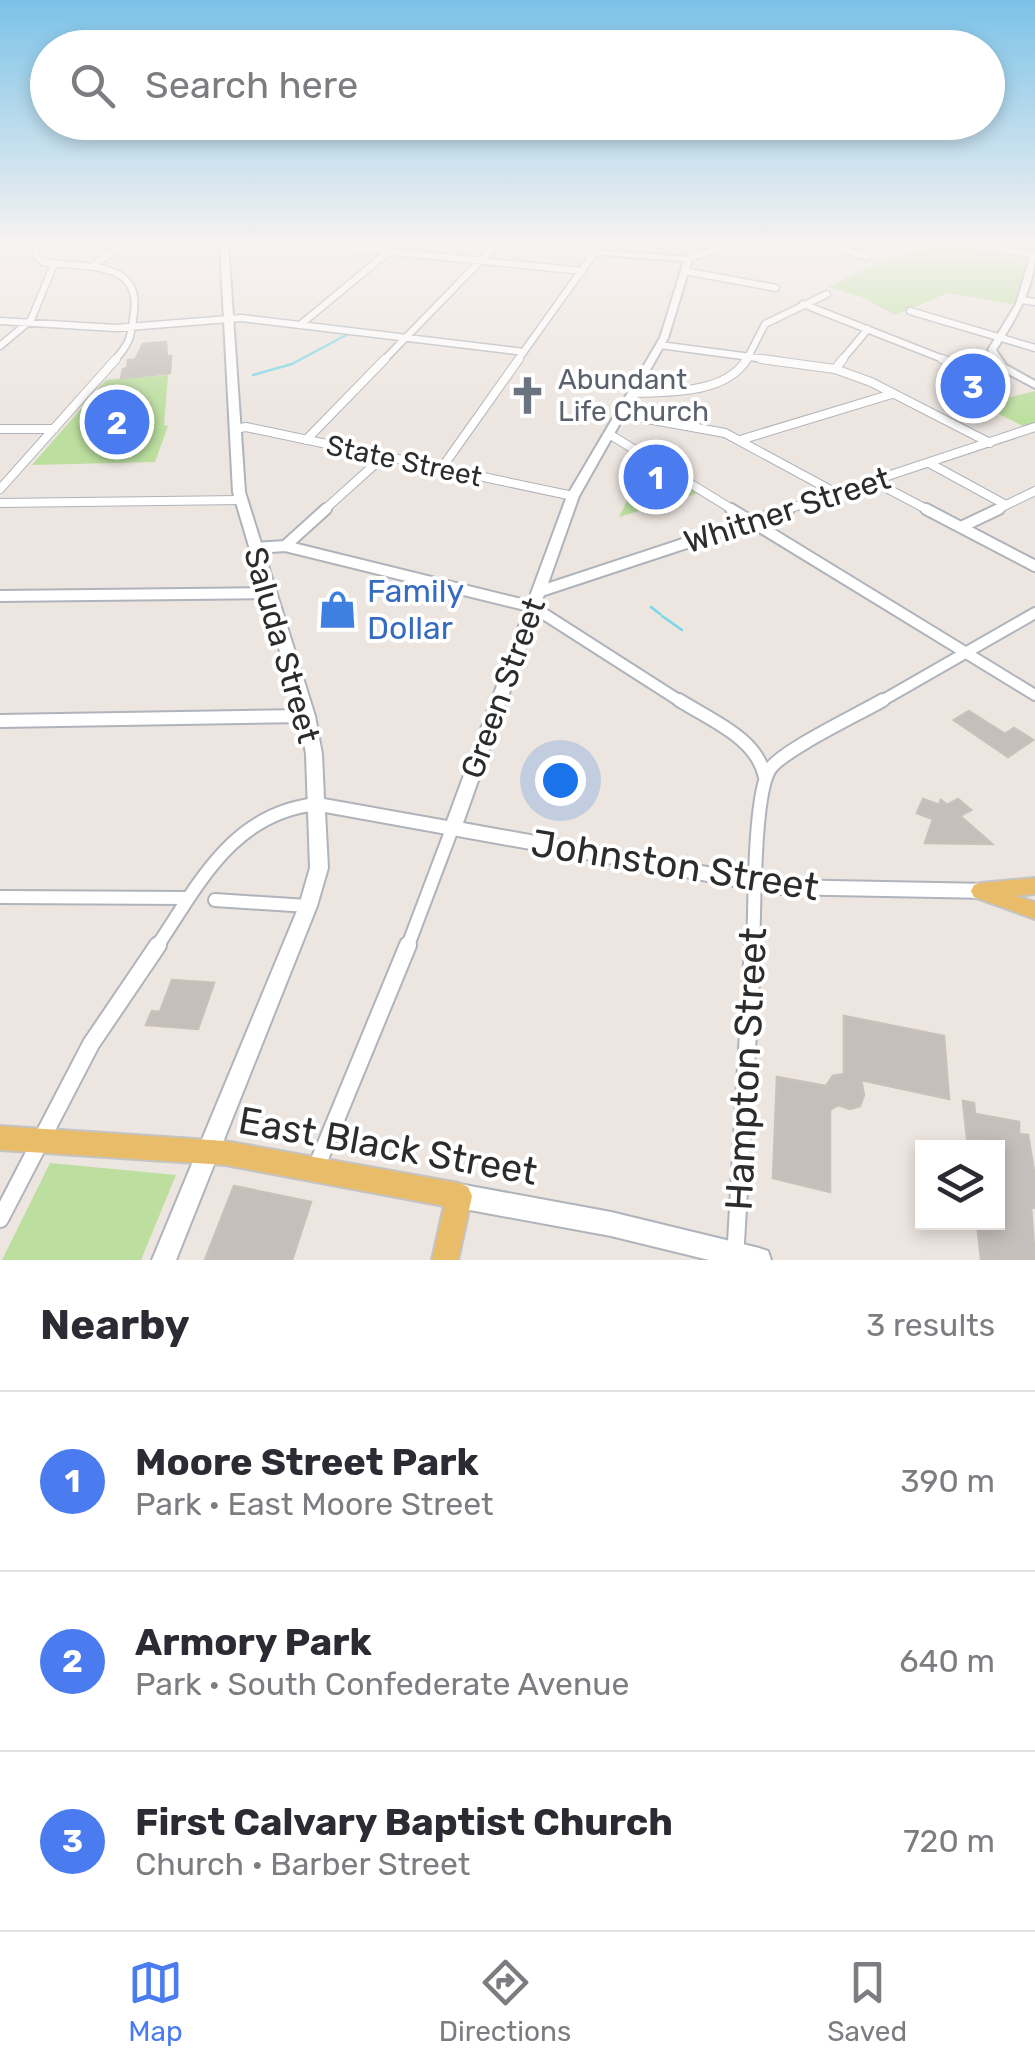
<!DOCTYPE html>
<meta charset="utf-8">
<style>
body{margin:0;font-family:Rubik,sans-serif;background:#f2f2f3;color:#2b2b33}
.controls{position:absolute;right:30px;bottom:30px;display:grid;overflow:hidden;border-radius:0px;box-shadow:0 5px 15px #0003}
.controls button{width:90px;height:90px;display:grid;place-items:center;padding:0;border:0;border-bottom:2px solid #e1e1e2;background:#fff;color:#2b2b33;font:50px sans-serif}
.you{position:absolute;left:560px;top:780px;width:35px;height:35px;margin:-25px;border:8px solid #fff;border-radius:50%;background:#1a73e8;box-shadow:0 0 0 15px #1a73e833}
.badge{display:grid;place-items:center;width:65px;height:65px;border-radius:50%;background:#4a7bef;color:#fff;font-size:32px;font-weight:700}
.pin{position:absolute;translate:-50% -50%;border:5px solid #fff;box-shadow:0 2px 10px #0006}
.list{margin:0;padding:0;list-style:none}
h2{display:flex;justify-content:space-between;align-items:center;height:130px;margin:0;padding:0 40px;font-size:42px}
h2 small{font-size:32px;font-weight:400;color:#7c7c81}
.list li{display:grid;grid-template-columns:65px 1fr auto;gap:30px;align-items:center;box-sizing:border-box;height:180px;padding:0 40px;border-top:2px solid #e1e1e2}
.list b{display:block;font-size:38px;white-space:nowrap}
.list p{margin:0;font-size:32px;white-space:nowrap;color:#7c7c81}
.list em{font-size:32px;font-style:normal;color:#7c7c81}
.icon{flex:none;width:55px;height:55px;fill:none;stroke:currentColor;stroke-width:2;stroke-linecap:round;stroke-linejoin:round}
.map{position:relative;flex:none;width:1035px;height:1260px;overflow:hidden}
.search{position:absolute;background:#fff;box-shadow:0 5px 15px #0003;left:30px;right:30px;top:30px;height:110px;display:flex;align-items:center;gap:25px;box-sizing:border-box;padding:0 35px;border-radius:55px;color:#7c7c81;font-size:38px}
.sheet{height:670px;background:#fff}
nav{display:flex;justify-content:space-around;align-items:center;box-sizing:border-box;height:140px;border-top:2px solid #e1e1e2;background:#fff;font-size:28px;color:#7c7c81}
nav a{display:grid;justify-items:center;gap:5px}
nav .on{color:#4a7bef}
.map>svg:first-child{display:block}
.green{fill:#bcdf9f}
.lines{fill:none;stroke-linecap:round;stroke-linejoin:round}
.stream{stroke:#79d7e8;stroke-width:2.5}
.building{fill:#c5bfbb;stroke:#c8c1b9;stroke-width:2.5}
.street-far4-casing{stroke:#afb3bb;stroke-width:9}
.street-far3-casing{stroke:#afb3bb;stroke-width:10}
.street-far2-casing{stroke:#afb3bb;stroke-width:14}
.street-far1-casing{stroke:#afb3bb;stroke-width:16}
.street-casing{stroke:#afb3bb;stroke-width:20}
.secondary-casing{stroke:#afb3bb;stroke-width:4}
.primary-casing{stroke:#c4c4c4;stroke-width:4}
.street-far4{stroke:#fff;stroke-width:6}
.street-far3{stroke:#fff;stroke-width:8}
.street-far2{stroke:#fff;stroke-width:10}
.street-far1{stroke:#fff;stroke-width:12}
.street{stroke:#fff;stroke-width:16}
.secondary{fill:#fff;fill-rule:evenodd}
.primary{fill:#e8bc68;fill-rule:evenodd}
.labels{text-anchor:middle;dominant-baseline:central;stroke-width:8;stroke-linejoin:round;paint-order:stroke}
.far-worship-label{font-size:28px;fill:#5b616d;stroke:#fff;text-anchor:start}
.far-street-label{font-size:28px;fill:#2c2c2c;stroke:#fff}
.street-label{font-size:32px;fill:#2c2c2c;stroke:#fff}
.shop-label{font-size:32px;fill:#366cbe;stroke:#fff;text-anchor:start}
.near-street-label{font-size:38px;fill:#2c2c2c;stroke:#fff}
</style>
<div class="map">
<svg width="1035" height="1260" viewBox="0 0 1035 1260">
<rect width="100%" height="100%" fill="#ede5df"/>
<path class="green" d="M949 244 1030 256 1015 305 948 293 895 315 862 297 828 287 885 259Z
M168 375 164 425 168 426 155 462 32 465 106 380Z
M1035 391V424L1025 427 980 405Z
M647 461 699 493 619 517Z
M50 1163 176 1175 141 1260H2Z"/>
<g class="lines">
<path class="stream" d="M623 246 684 243
M253 375 292 364 348 334
M651 607 660 614
M662 616 682 630"/>
</g>
<path class="building" d="M166 342 167 357 171 356 170 373 121 378 123 369 127 368 128 360H135L143 344Z
M969 711 1005 734 1014 728 1033 740 1008 757 954 720Z
M923 799 939 805 941 800 947 805 958 799 971 810 960 816 992 844 925 843 933 819 917 813Z
M172 980 214 983 198 1029 146 1025 152 1011 160 1012Z
M844 1016 944 1036 949 1099 861 1080 864 1095 860 1106 850 1109 838 1105 830 1110V1192L773 1178 777 1077 826 1086 833 1076 844 1074Z
M963 1101 974 1103 975 1114 1019 1122V1134L1028 1135 1035 1178V1208L1031 1207 1035 1260H981L977 1222H998V1148H968Z
M234 1186 311 1202 292 1260H205Z"/>
<g class="lines">
<defs>
<path id="street-far4" d="M35 243 36 256 43 262C78 268 141 258 134 311 131 337 131 342 114 361
M303 243 583 271
M584 243 596 247
M823 243 867 257
M950 243 1035 254
M688 259 731 243
M95 264 127 243
M684 271 776 288
M1022 300 1035 302
M803 304 948 361
M910 311 1035 348
M0 321 116 328 241 318 524 352
M300 325 399 243
M660 345 780 361
M0 346 31 320 54 264
M383 361 498 243
M517 361 595 252
M746 361 765 324 827 294
M841 361 868 329"/>
<path id="street-far3" d="M761 359 835 369 871 382 990 443
M942 359 962 367
M835 369 843 359
M633 393C669 392 726 394 747 359
M620 414 725 433 836 493
M0 429H54
M234 429 246 427 573 496
M609 434 735 511
M306 440 385 359
M740 440 892 394
M929 463 1006 505
M441 469 519 359
M873 481 930 511
M0 489 116 359
M0 503 241 500
M323 511 383 457
M782 511 1035 427
M994 511 1035 491"/>
<path id="street-far2" d="M731 509 1035 695
M926 509 1035 566
M961 527 999 509
M285 546 533 607 683 703
M255 548 285 546 326 509
M538 592 789 509
M0 596 270 593
M878 703 1035 613"/>
<path id="street-far1" d="M679 700C712 721 757 738 765 777
M0 721 307 716
M0 897 188 898
M215 900 308 906
M156 948C199 884 232 813 317 804
M407 948 452 829
M753 948C755 912 753 795 770 769 783 750 859 714 883 700"/>
<path id="street" d="M316 1168 408 945
M0 1219 91 1044 158 945
M735 1260 753 945"/>
<path id="secondary" d="M220 243H228L245 492 315 716 322 754 324 799 447 821 567 496 660 338 684 261 592 254V243H600L599 250 688 257 692 259 668 338 579 496 463 823 779 880 989 884 995 886 998 891 995 896 989 898 779 894 325 812 328 868 317 906 176 1260H152L299 906 310 868 306 754 299 716 233 492Z
M1035 252C1035 289 1015 319 996 350L1006 365 1035 381V388L999 369 988 350 1016 304 1031 254Z
M459 1184 611 1212 759 1248 768 1251 771 1260H709L611 1236 459 1208 451 1204 447 1196 451 1188Z"/>
<path id="primary" d="M1035 878V894L1016 896 1035 902V919L974 897 971 891 974 885 981 883Z
M0 1126 225 1141 459 1183 468 1187 472 1196 458 1260H432L444 1206 225 1165 0 1150Z"/>
</defs>
<use href="#street-far4" class="street-far4-casing"/>
<use href="#street-far3" class="street-far3-casing"/>
<use href="#street-far2" class="street-far2-casing"/>
<use href="#street-far1" class="street-far1-casing"/>
<use href="#street" class="street-casing"/>
<use href="#secondary" class="secondary-casing"/>
<use href="#primary" class="primary-casing"/>
<use href="#street-far4" class="street-far4"/>
<use href="#street-far3" class="street-far3"/>
<use href="#street-far2" class="street-far2"/>
<use href="#street-far1" class="street-far1"/>
<use href="#street" class="street"/>
<use href="#secondary" class="secondary"/>
<use href="#primary" class="primary"/>
</g>
<linearGradient id="sky" x2="0" y2="1"><stop stop-color="#7bc2e8"/><stop offset="0.58" stop-color="#f7f3f1"/><stop offset="1" stop-color="#f7f3f1" stop-opacity="0"/></linearGradient>
<rect width="1035" height="420" fill="url(#sky)"/>
<defs>
<symbol id="church-bare" viewBox="-9 -9 18 18"><path d="M-1.2-6h2.4v3.5h3.3v2.4h-3.3V6h-2.4V-.1h-3.3v-2.4h3.3Z" fill="#6b7280" stroke="#fff" stroke-width="2.5" paint-order="stroke"/></symbol>
<symbol id="shop-bare" viewBox="-9 -9 18 18"><path d="M-5-2.5h2.3a2.7 3.5 0 0 1 5.4 0H5L5.5 6h-11ZM-1.5-2.5h3a1.5 2.3 0 0 0-3 0Z" fill="#3f7fe0" stroke="#fff" stroke-width="2.5" paint-order="stroke"/></symbol>
</defs>
<g fill-rule="evenodd">
<use href="#church-bare" x="500" y="368" width="55" height="55"/>
<use href="#shop-bare" x="310" y="582" width="55" height="55"/>
</g>
<g class="labels">
<g class="far-worship-label">
<text x="558" y="379">Abundant<tspan x="558" dy="32">Life Church</tspan></text>
</g>
<g class="far-street-label">
<text transform="translate(404 461) rotate(12)">State Street</text>
</g>
<g class="street-label">
<text transform="translate(787 510) rotate(-18)">Whitner Street</text>
<text transform="translate(282 645) rotate(74)">Saluda Street</text>
<text transform="translate(503 688) rotate(-70)">Green Street</text>
</g>
<g class="shop-label">
<text x="367" y="591">Family<tspan x="367" dy="37">Dollar</tspan></text>
</g>
<g class="near-street-label">
<text transform="translate(675 865) rotate(9)">Johnston Street</text>
<text transform="translate(746 1069) rotate(-87)">Hampton Street</text>
<text transform="translate(388 1146) rotate(10)">East Black Street</text>
</g>
</g>
</svg>
<div class="controls">
<button><svg class="icon" aria-label="layers" viewBox="0 0 24 24"><path d="M12 4l9 5-9 5-9-5zM3 14l9 5 9-5"/></svg></button>
</div>
<div class="you"></div>
<div class="pin badge" style="left:656px;top:477px">1</div>
<div class="pin badge" style="left:117px;top:422px">2</div>
<div class="pin badge" style="left:973px;top:386px">3</div>
<div class="search"><svg class="icon" aria-label="search" viewBox="0 0 24 24"><circle cx="10" cy="10" r="6"/><path d="M15 15l6 6"/></svg>Search here</div>
</div>
<section class="sheet">
<h2>Nearby<small>3 results</small></h2>
<ul class="list">
<li><span class="badge">1</span><div><b>Moore Street Park</b><p>Park · East Moore Street</p></div><em>390 m</em></li>
<li><span class="badge">2</span><div><b>Armory Park</b><p>Park · South Confederate Avenue</p></div><em>640 m</em></li>
<li><span class="badge">3</span><div><b>First Calvary Baptist Church</b><p>Church · Barber Street</p></div><em>720 m</em></li>
</ul>
</section>
<nav>
<a class="on"><svg class="icon" aria-label="map" viewBox="0 0 24 24"><path d="M3 6l6-2 6 2 6-2v14l-6 2-6-2-6 2zM9 4v14M15 6v14"/></svg>Map</a>
<a><svg class="icon" aria-label="directions" viewBox="0 0 24 24"><path d="M12 3l9 9-9 9-9-9zM9 14v-3h6M13 9l2 2-2 2"/></svg>Directions</a>
<a><svg class="icon" aria-label="saved" viewBox="0 0 24 24"><path d="M7 4h10v16l-5-4-5 4z"/></svg>Saved</a>
</nav>
